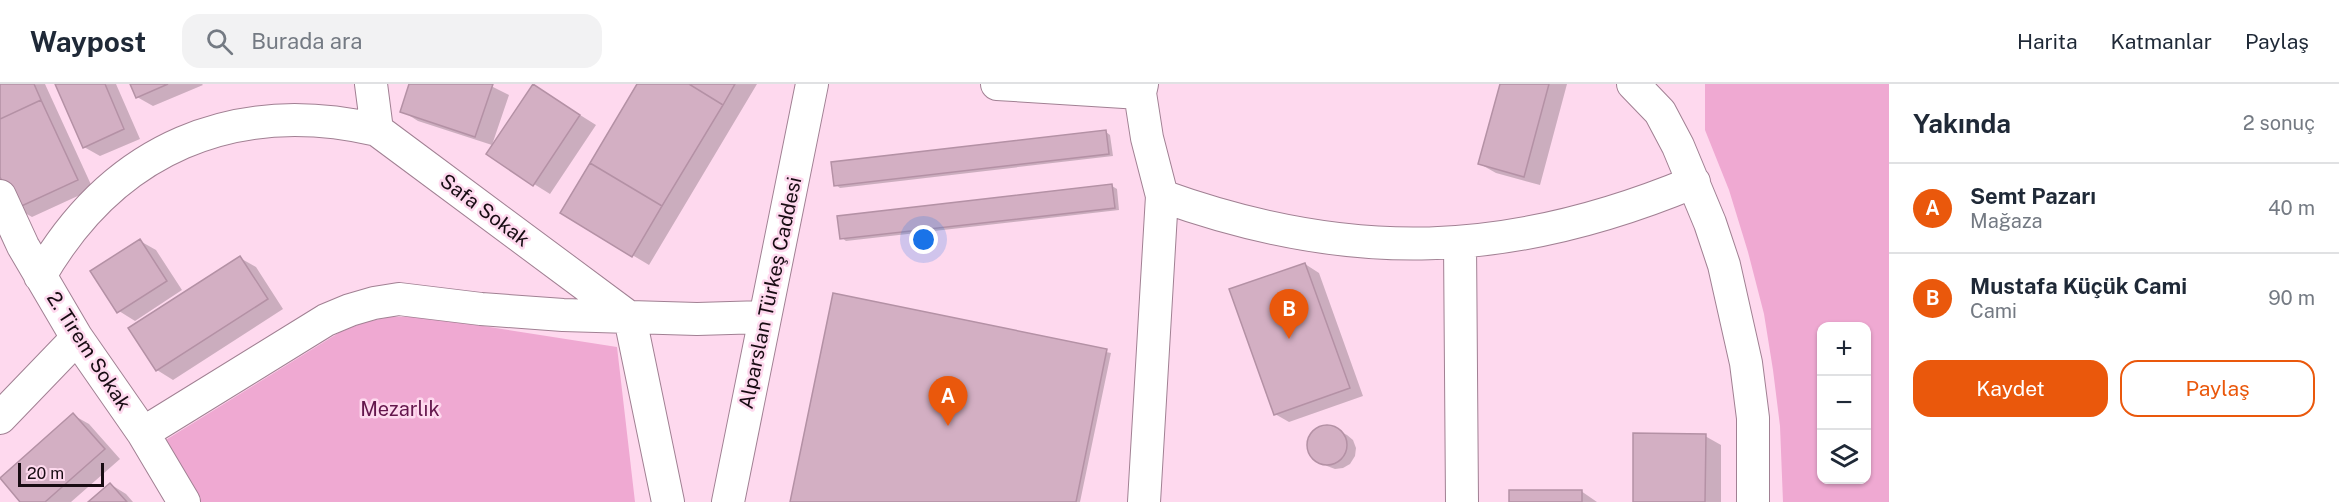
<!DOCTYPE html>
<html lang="tr">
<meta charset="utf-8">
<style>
body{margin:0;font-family:"Public Sans",sans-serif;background:#f2f2f3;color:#1f2937}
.controls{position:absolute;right:18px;bottom:18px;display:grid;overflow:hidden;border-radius:12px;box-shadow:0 2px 4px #0004}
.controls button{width:54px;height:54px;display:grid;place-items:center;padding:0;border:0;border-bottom:2px solid #e0e1e3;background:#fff;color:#1f2937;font:30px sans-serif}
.scale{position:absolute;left:18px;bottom:15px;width:86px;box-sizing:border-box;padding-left:6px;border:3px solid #180c13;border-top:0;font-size:16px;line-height:21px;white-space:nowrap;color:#180c13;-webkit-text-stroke:4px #fed9ee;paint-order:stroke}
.you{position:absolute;left:924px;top:156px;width:21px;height:21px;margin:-15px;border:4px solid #fff;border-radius:50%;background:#1a73e8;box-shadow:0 0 0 9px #1a73e833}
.badge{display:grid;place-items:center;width:39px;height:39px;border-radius:50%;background:#ea580c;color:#fff;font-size:20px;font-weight:700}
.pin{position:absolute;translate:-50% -50px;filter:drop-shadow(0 2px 3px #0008)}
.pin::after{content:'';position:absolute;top:32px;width:21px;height:18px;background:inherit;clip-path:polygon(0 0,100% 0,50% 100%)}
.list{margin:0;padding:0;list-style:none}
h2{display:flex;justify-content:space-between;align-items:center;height:78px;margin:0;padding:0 24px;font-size:26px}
h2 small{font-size:20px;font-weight:400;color:#747a83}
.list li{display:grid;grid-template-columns:39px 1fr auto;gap:18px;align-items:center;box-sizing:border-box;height:90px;padding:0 24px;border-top:2px solid #e0e1e3}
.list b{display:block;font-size:22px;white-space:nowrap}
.list p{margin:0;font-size:20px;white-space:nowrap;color:#747a83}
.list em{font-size:20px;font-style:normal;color:#747a83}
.actions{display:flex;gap:12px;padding:18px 24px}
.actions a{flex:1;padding:14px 0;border:2px solid #ea580c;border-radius:18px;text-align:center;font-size:21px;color:#ea580c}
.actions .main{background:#ea580c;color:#fff}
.icon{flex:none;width:33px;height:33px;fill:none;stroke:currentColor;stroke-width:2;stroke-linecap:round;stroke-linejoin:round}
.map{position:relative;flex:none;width:1889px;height:418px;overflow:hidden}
header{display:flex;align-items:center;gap:36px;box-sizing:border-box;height:84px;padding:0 30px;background:#fff;border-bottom:2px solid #e0e1e3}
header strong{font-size:28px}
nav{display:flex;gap:33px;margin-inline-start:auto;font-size:21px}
.search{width:420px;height:54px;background:#f2f2f3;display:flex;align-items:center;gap:15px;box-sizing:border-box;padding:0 21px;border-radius:18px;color:#747a83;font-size:22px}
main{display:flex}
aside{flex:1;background:#fff}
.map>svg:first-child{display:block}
.green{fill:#efa9d2;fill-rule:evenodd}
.shadow{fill:#0003}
.building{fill:#d3afc3;stroke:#b491a5;stroke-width:1.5}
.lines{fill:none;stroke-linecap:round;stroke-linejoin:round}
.minor-casing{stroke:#a18093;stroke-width:34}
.minor{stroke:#fff;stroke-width:32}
.labels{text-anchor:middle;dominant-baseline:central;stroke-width:5;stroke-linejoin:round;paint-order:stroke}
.street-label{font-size:20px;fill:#180c13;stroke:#fed9ee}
.park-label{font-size:20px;fill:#64164c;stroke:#fed9ee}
</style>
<header>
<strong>Waypost</strong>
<div class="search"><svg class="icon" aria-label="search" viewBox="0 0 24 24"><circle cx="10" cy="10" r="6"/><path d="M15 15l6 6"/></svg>Burada ara</div>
<nav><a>Harita</a><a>Katmanlar</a><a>Paylaş</a></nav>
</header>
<main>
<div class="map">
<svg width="1889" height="418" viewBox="0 0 1889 418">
<rect width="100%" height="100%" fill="#fed9ee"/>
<path class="green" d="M1705 0H1889V418H1783L1780 342 1773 286 1764 230 1748 168 1729 106 1705 46ZM1822 243H1866V396H1822Z
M390 233H418L445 236 617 263 635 418H197L164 357 340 248 365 238Z"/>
<path class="shadow" d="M0 0H45L93 105 32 133 16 124 0 89Z
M57 0H116L140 55 100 72 84 63Z
M131 0H202L203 1 153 22 137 13Z
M411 0H487L509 11 492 61 418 37 402 27Z
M639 0H757L649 181 562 129Z
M1501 0H1567L1540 101 1496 89 1480 80Z
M534 2 596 41 550 110 534 100Z
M1106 48 1110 51 1113 72 840 104 836 101Z
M1112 102 1117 105 1119 126 846 157 842 154Z
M140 157 156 166 182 206 135 237 119 227Z
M240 174 256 183 283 225 173 296 157 286 130 244Z
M1305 180 1319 189 1363 312 1289 338 1275 330Z
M834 211 1111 269 1080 418H791Z
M73 331 89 340 120 375 71 418H22Z
M1329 342 1347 351 1353 356 1356 364 1355 372 1350 380 1343 384 1335 385 1327 382 1311 370 1308 363 1309 355 1314 347 1321 343Z
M1705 352 1721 361V418H1634Z
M110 400 126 410 133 418H90Z
M1581 407 1597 418H1510Z"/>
<path class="building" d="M0 0H34L41 16 0 35Z
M55 0H105L124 45 83 64Z
M130 0H168L136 14Z
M409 0H493L475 53 400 28Z
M533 0 580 31 533 102 486 70Z
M637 0H689L723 21 662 122 590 79Z
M689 0H735L723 21Z
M1500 0H1549L1524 93 1478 80Z
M41 16 78 96 15 125 0 93V35Z
M1106 46 1109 70 834 102 831 78Z
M590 79 662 122 632 173 560 129Z
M1112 100 1115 124 840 155 837 132Z
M140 155 167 197 117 229 90 187Z
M240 172 268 215 156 287 128 244Z
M1305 179 1350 304 1274 331 1229 205Z
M833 209 1107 265 1076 418H790Z
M73 329 105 365 45 418H20L0 394Z
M1307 361a20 20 0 1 1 40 0a20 20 0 1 1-40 0Z
M1633 349 1706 350 1705 418H1633Z
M110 399 127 418H88Z
M1509 406H1582V418H1509Z"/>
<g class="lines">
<defs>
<path id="minor" d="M371 0 377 46 630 234 668 418
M997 0 1140 9
M1142 0 1140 9 1147 54 1162 112 1144 418
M1633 0 1660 28 1678 62 1710 139 1724 181 1746 279 1753 334V418
M0 112 23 162 77 254 143 349 184 418
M1162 112C1351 180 1509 175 1694 98
M1460 158 1462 418
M40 192C114 64 234 13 377 46
M0 334 77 254
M143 349 326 236 350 226 374 219 399 215 481 225 563 231 697 235 764 233
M728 418 812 0"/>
</defs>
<use href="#minor" class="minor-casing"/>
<use href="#minor" class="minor"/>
</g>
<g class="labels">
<g class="street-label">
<text transform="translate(485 126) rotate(37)">Safa Sokak</text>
<text transform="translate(770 209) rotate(-78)">Alparslan Türkeş Caddesi</text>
<text transform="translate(89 267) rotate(57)">2. Tirem Sokak</text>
</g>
<g class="park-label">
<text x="400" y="325">Mezarlık</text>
</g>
</g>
</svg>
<div class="controls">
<button>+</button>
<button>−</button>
<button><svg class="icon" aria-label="layers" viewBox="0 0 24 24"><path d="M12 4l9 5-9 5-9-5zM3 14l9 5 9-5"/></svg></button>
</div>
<div class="scale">20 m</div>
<div class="you"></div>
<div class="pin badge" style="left:948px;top:342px">A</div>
<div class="pin badge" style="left:1289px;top:255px">B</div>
</div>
<aside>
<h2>Yakında<small>2 sonuç</small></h2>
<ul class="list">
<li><span class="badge">A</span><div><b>Semt Pazarı</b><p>Mağaza</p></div><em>40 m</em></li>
<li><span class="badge">B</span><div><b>Mustafa Küçük Cami</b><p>Cami</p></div><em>90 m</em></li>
</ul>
<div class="actions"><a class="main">Kaydet</a><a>Paylaş</a></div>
</aside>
</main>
